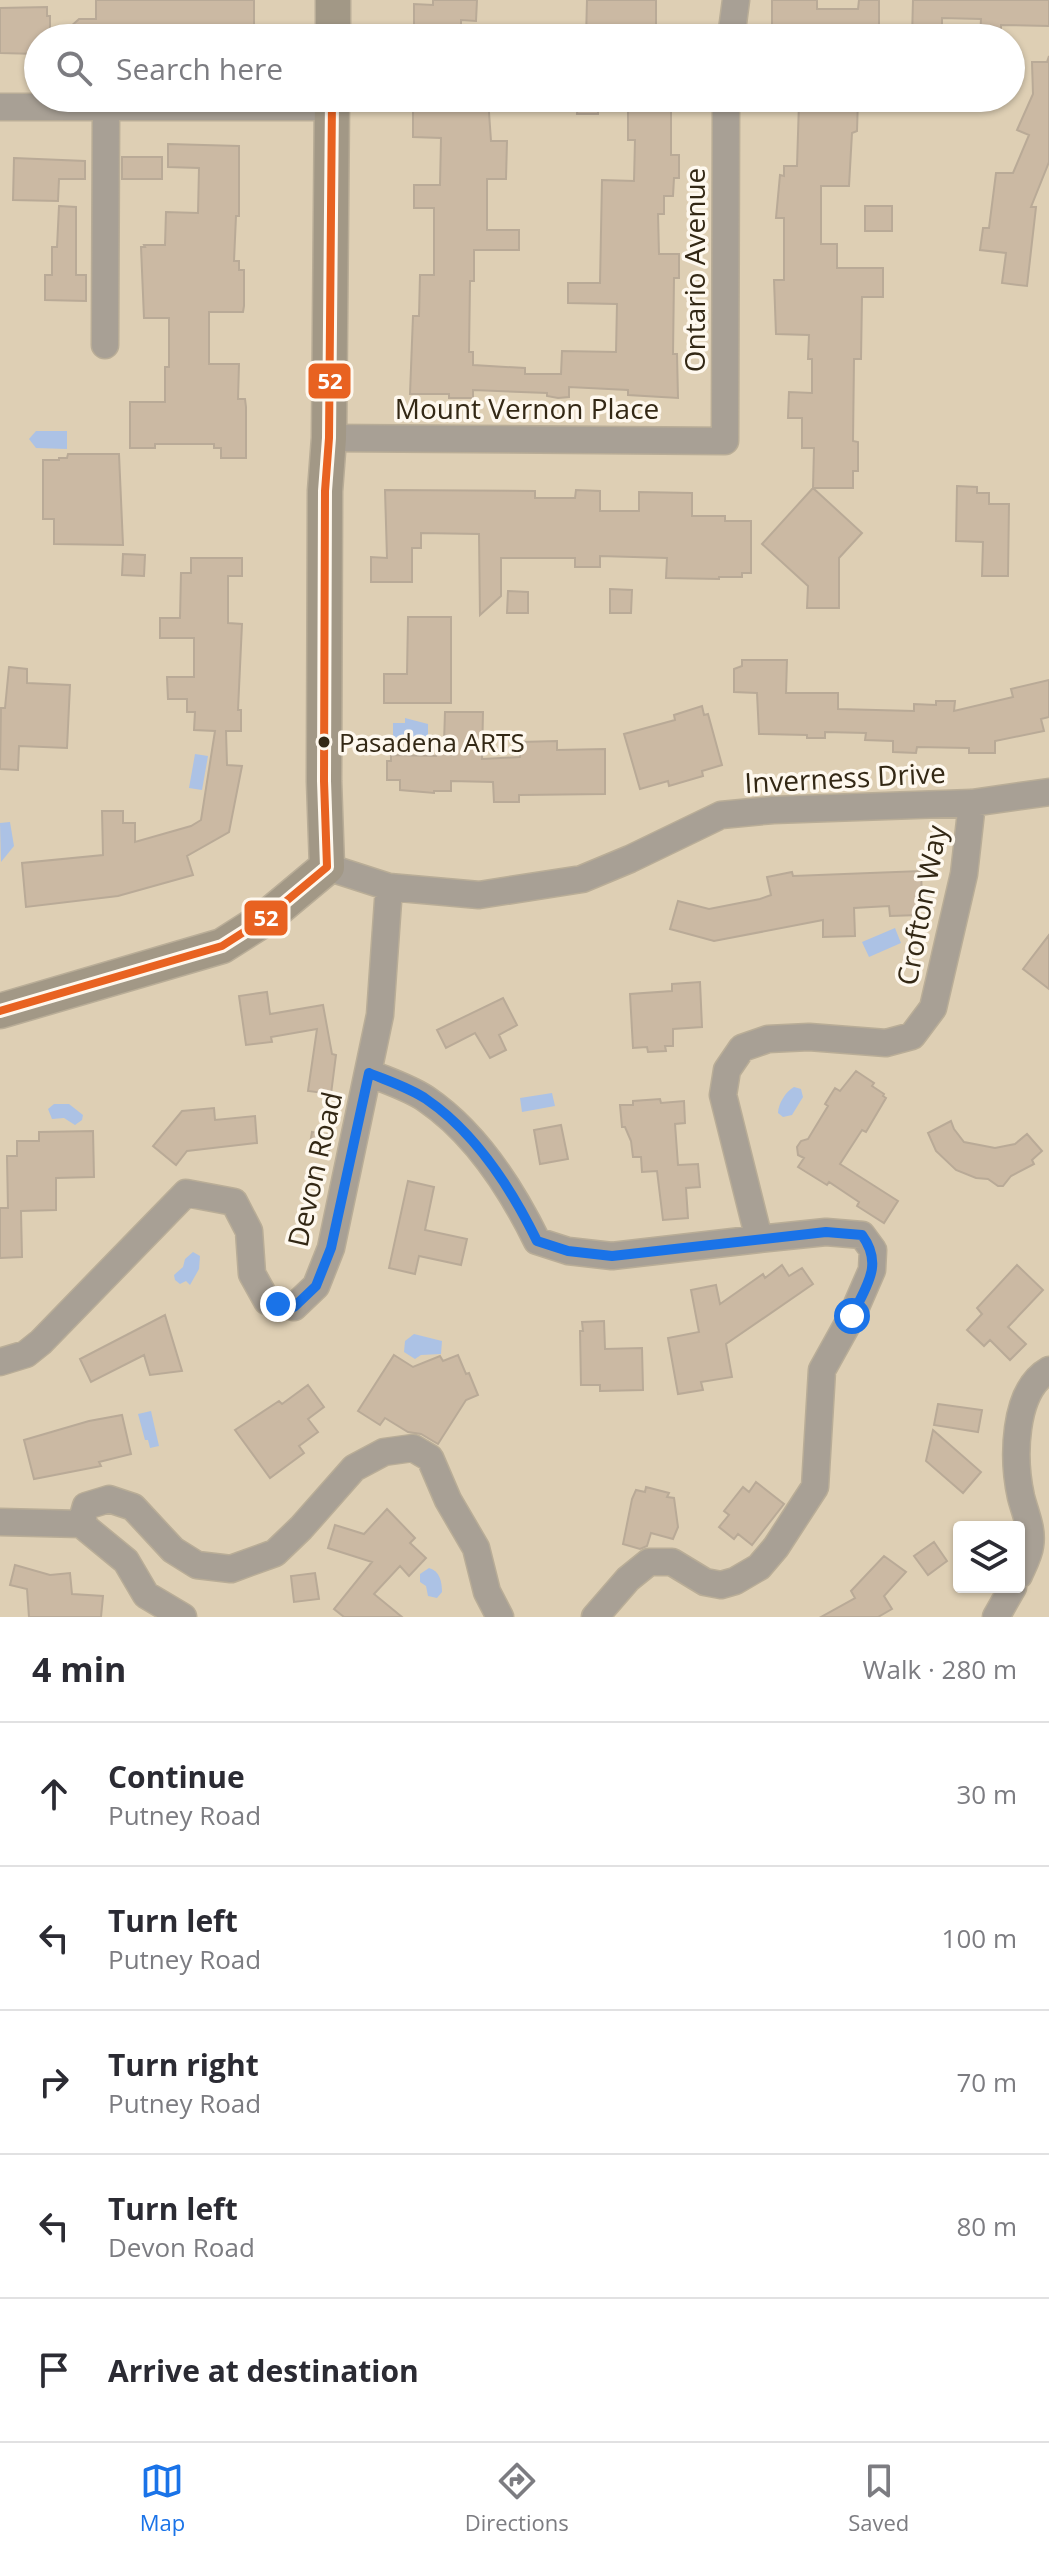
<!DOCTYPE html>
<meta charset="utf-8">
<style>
body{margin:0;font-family:"Open Sans",sans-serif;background:#f7f7f7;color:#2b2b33}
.controls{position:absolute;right:24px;bottom:24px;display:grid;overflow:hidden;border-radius:8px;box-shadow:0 2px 6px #0004}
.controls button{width:72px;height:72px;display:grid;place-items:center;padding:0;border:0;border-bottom:2px solid #e1e1e2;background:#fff;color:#2b2b33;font:40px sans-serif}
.stop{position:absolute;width:24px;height:24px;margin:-18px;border:6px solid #1a73e8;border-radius:50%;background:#fff}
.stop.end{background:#1a73e8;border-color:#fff;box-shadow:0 2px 8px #0008}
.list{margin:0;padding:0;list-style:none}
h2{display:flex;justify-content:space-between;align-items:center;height:104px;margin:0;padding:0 32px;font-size:34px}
h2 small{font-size:26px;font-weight:400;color:#7c7c81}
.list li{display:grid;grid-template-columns:52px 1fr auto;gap:24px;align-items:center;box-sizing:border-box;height:144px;padding:0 32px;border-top:2px solid #e1e1e2}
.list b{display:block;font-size:30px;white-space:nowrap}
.list p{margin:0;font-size:26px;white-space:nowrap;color:#7c7c81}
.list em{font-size:26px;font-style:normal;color:#7c7c81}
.icon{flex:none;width:44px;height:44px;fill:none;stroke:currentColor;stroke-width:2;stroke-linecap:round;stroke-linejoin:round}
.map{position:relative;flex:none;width:1049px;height:1617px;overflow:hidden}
.search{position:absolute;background:#fff;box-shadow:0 2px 6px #0004;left:24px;right:24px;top:24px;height:88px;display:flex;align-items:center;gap:20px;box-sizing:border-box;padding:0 28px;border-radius:44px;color:#7c7c81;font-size:30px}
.sheet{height:824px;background:#fff}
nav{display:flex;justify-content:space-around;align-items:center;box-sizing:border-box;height:112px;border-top:2px solid #e1e1e2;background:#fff;font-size:22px;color:#7c7c81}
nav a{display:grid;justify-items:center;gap:4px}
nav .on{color:#1a73e8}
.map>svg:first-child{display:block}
.water{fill:#acc2e5}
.building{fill:#cbb9a3;stroke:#b9aa97;stroke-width:2}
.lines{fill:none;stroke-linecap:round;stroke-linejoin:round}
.minor-casing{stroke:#b9ad97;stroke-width:29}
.major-casing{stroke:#b9ad97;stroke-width:37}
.minor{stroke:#a8a095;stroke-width:26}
.major{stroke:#a29886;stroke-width:34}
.bus-1-casing{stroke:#fef8ee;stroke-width:14}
.bus-1{stroke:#e86221;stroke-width:8}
.route{stroke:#1a73e8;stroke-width:10}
.bus-dot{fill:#332815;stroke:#fef8ee;stroke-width:3}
.labels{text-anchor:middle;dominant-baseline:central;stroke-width:7;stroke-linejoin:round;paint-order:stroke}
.bus-label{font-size:26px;fill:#332815;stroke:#fef8ee;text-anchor:start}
.street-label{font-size:28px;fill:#332815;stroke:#fef8ee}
.line-badge{stroke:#fef8ee;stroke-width:3}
.badge-label{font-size:22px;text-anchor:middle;font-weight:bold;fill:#fff}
</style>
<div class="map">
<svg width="1049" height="1617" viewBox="0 0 1049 1617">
<rect width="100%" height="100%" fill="#decfb4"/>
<path class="water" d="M36 431H67V449L36 448 29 439Z
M405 718 428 724V738L409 741 393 739V723H405Z
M195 754 208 756 202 790 189 788Z
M10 822 14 846 1 862 0 823Z
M895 928 901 943 869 957 862 942Z
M794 1087 801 1089 803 1097 792 1115 783 1117 778 1113C778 1104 786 1091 794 1087Z
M552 1093 555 1106 522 1112 520 1098Z
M54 1104H69L83 1115 82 1120 75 1125 64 1118 52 1119 48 1109Z
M193 1252 200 1256 199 1269 190 1285 186 1281 180 1284 175 1280 174 1275 183 1267 185 1259Z
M414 1334 442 1341 441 1354 421 1355 415 1359 404 1352 405 1341Z
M151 1411 159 1446 150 1448 148 1440H145L138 1414Z
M429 1568C440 1571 442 1582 442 1592L437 1598 428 1596 426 1586 420 1582V1574Z"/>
<path class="building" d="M96 0H254V38H58L79 19H96Z
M433 0H477L476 21 461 20V28H440V38H421V27H414V4L433 5Z
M587 0H656V38H586Z
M772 0H817V9H858L859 0H879V36L776 38V30H772Z
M913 0H1049V26L1001 25V38H980L981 19 942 18V38H912Z
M47 7V16H50V38H38V54L0 53V8Z
M1049 56V162L1031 207H1036L1027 286 1002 283 1006 253 980 250 983 228H989L996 173H1013L1029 135 1017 130 1033 94 1032 62H1047Z
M413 98H488L491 141H507L506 179H487V230H519V250H474V281H470L469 352H473V365L525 368V374H561L562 351 616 352 617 304 568 303V283H600L602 180 634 181 635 140H628V108H632V98H671V155H679V178H674L673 196H664V214H658L659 254H679V278H674L673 354H677L678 398 628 395V390L569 387V397L558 398 547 396V393L473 390V398H449V394H410L413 316H419L420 275H434V208H414V185H440L441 138 413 137Z
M578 98H598V114H577Z
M817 98 858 99 857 131 852 133 849 186H821V244H837V268H883V297H862L861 359H854L853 441 858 442V471H853V488H813L814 448H802V418H788L789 392 812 393V359H808L809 335 776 334 774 280H784V218H776L780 175 784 176V166H797L799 102H817Z
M168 144 239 146V216H236L234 261H239V270H244V306L243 312H209V364H239L238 399H245L246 407V458H221V448H214V444H155V448H130V402H165V367H169V318H144L141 247H145L144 245H165L166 212 198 213 199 168 168 167Z
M122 157H162V179H122Z
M14 158 85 161V179H59L58 201 13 200Z
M59 206 76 207V275H86V301L45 300V275H52V247H57Z
M865 206H892V231H865Z
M68 454H119L123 545 54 544V519H43V460H59V458H67Z
M957 486 977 487V493H989V504H1009L1008 576H982L983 542 956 541Z
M813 488 862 533 839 558V608H807L808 586 762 544Z
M385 490 535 491V498H575L576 490 600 491V511H639V492L692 493V516H725V521H751V573H742V577H719V579L666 578 667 558 600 556V567H575V558H501V596L480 615 479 534 421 533V548H412V582H371V557L387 558Z
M123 554 145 555 144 576 122 575Z
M191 558H242V576H228V623L242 624 238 710H241V731H226L227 765 242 766 229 832 187 856 193 875 118 896 26 907 22 863 103 855 102 811H123V823H135V842L191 826 201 820 215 731 194 730 195 712H187V699H168L167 677H194V638H160V618H180L181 573H191Z
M610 589 632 590 631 613H610Z
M508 591 528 592V613H507Z
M408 617H451V703H384V674H407Z
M742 660H787L786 693H838V709L914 711V704L936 705V701H955L954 711 1013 697 1011 689 1049 680V717L1041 719 1044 731 995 741V753H969V748L917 747 916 753 893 752V741L865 740 866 733 825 732V738H807V735L759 734 757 693 734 692V669L742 666Z
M9 667 27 669V683L70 685 67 748 19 746 18 770 0 769 1 708H5Z
M702 706 704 715 708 714 722 765 702 771 703 776 669 786 668 781 640 789 624 734 675 720 674 715Z
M445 712H483L482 759 520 757V742L557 741V750L605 749V794L519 795V802H494L493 782 451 781V791H434V793L400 790V780H387V761H391V755L436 756V743H444Z
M921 871 922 898H918L919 915 890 916 889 906 854 908 855 936 823 937V920L714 941 670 929 678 901 709 909 760 899 771 895 767 877 792 872 793 876Z
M1049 935V989L1023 969Z
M700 982 702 1027 673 1029V1046H665L666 1051 648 1052 647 1047 633 1048 630 994 672 991V984Z
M267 992 270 1014 323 1005 332 1054 336 1055 331 1094 308 1091 317 1029 271 1037 272 1042 246 1045 239 996Z
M503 998 517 1025 499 1035 506 1050 490 1058 475 1033 446 1048 437 1030Z
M856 1071 874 1083 872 1086 884 1094 883 1096 886 1098 866 1132 862 1130 840 1164 898 1201 884 1223 857 1206 859 1202 829 1182 827 1185 798 1167 804 1158 798 1155 797 1147 801 1141 808 1139 828 1106 825 1104 835 1088 840 1091Z
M660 1099 661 1103 684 1101 685 1123 675 1124 678 1165 698 1164 700 1187 686 1188 688 1218 663 1220 657 1171 642 1172 641 1157H633L631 1141 625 1127H622L620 1105H633V1101Z
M214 1108 215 1120 255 1116 257 1143 187 1151 176 1165 153 1146 182 1111Z
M951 1121 954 1129 964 1142 995 1148 1015 1144 1027 1134 1042 1151 1032 1160 1034 1164 1011 1176 1003 1186H998L988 1179 976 1178 956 1170 936 1151 928 1133Z
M561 1125 568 1159 540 1164 534 1130Z
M93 1131 94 1177 56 1178V1210L21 1211 22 1257 0 1258V1208H8L7 1156H17V1141H39V1132Z
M312 1132 331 1135 329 1153 309 1150Z
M408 1181 434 1187 425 1230 467 1239 461 1265 419 1256 415 1274 389 1268Z
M782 1265 789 1276 802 1268 813 1284 726 1344 732 1377 701 1382 703 1390 678 1394 668 1338 699 1332 691 1290 716 1285 720 1304 763 1274 765 1278Z
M1017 1265 1043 1290 1008 1327 1026 1344 1010 1360 990 1340 984 1346 967 1330 982 1314 977 1308Z
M165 1315 182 1371 150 1375 144 1355 91 1382 80 1359Z
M604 1321 605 1349 642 1348 643 1390 600 1391V1385H581L580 1331H583L582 1322Z
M394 1355 413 1367 440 1356 443 1361 458 1355 466 1374 469 1373 478 1395 466 1400 438 1444 421 1434 408 1432 385 1418 380 1425 358 1411Z
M308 1385 324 1407 308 1419 318 1432 299 1446 304 1453 270 1478 235 1430 279 1401 282 1404Z
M938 1404 982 1410 978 1432 934 1425Z
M122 1415 131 1454 99 1462 101 1466 34 1479 24 1440 89 1421Z
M933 1430 981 1472 963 1493 926 1461Z
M756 1482 784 1504 752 1545 738 1534 734 1539 719 1527 729 1515 724 1511 743 1487 749 1492Z
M646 1487 669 1493 667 1497 674 1498 678 1527 673 1539 651 1533 647 1546 640 1549 623 1544 632 1499 636 1490 645 1492Z
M387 1509 415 1538 410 1543 426 1558 409 1576 400 1566 374 1594 402 1617H344L334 1609 372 1562 328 1548 335 1525 364 1534Z
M934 1542 947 1561 928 1575 914 1556Z
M884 1556 906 1572 884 1596 892 1609 878 1617H821L855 1598 851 1591Z
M15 1565 50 1575 70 1573 72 1594 103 1596 101 1617H29L27 1589 10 1585Z
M315 1573 319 1599 294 1602 291 1576Z"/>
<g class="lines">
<defs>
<path id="minor" d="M731 38 736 0
M0 107H332
M105 345 106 107
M329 438 725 441 726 98
M327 867 389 887 479 895 582 879 630 859 721 815 773 810 972 803 1049 792
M369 1073C388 1081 410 1088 426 1099 476 1133 511 1188 537 1241L568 1251 612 1256 759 1239
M0 1362 26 1354 41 1342 186 1193 234 1202 249 1231 252 1274 267 1301 294 1307 316 1286 331 1248 380 1015 389 887
M0 1522 81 1524 126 1561 146 1595 183 1617
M81 1524 86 1506 109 1499 133 1507 173 1550 197 1565 231 1569 275 1553 301 1528 354 1468 384 1452 413 1448 430 1458 448 1500 476 1548 487 1592 500 1617
M1019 1575C1023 1566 1029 1555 1030 1546 1033 1529 1025 1513 1021 1497 1013 1461 1012 1391 1049 1370
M595 1617 628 1579 649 1562H672L705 1582 721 1585 735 1581 759 1567 776 1547 815 1487 822 1370 852 1316 872 1270 873 1250 862 1235 826 1232 759 1239 723 1095 727 1070 742 1048 768 1039 809 1037 886 1043 912 1036 933 1008 964 874 972 803
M996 1617 1013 1587"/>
<path id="major" d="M333 38V0
M0 1011 222 946 266 918 327 867 324 781 325 491 329 438 332 98"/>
</defs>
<use href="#minor" class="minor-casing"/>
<use href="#major" class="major-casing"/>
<use href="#minor" class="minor"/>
<use href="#major" class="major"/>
<defs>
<path id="bus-1" d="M0 1011 222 946 266 918 327 867 324 781 325 491 329 438 332 98"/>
</defs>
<use href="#bus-1" class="bus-1-casing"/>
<use href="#bus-1" class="bus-1"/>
</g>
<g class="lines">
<path class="route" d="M278 1304 294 1307 316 1286 331 1248 369 1073C388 1081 410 1088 426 1099 476 1133 511 1188 537 1241L568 1251 612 1256 826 1232 862 1235C884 1265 866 1286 852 1316"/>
</g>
<circle class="bus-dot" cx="324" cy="742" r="7"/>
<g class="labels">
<g class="bus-label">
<text x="339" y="742">Pasadena ARTS</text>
</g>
<g class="street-label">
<text transform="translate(694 270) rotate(-90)">Ontario Avenue</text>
<text x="527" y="408">Mount Vernon Place</text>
<text transform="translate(845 777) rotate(-3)">Inverness Drive</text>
<text transform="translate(921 905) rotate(-79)">Crofton Way</text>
<text transform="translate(314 1169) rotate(-77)">Devon Road</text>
</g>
</g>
<g class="line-badge">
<rect x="307" y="362" width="45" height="38" rx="8" fill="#e86221"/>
<rect x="243" y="899" width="46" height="38" rx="8" fill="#e86221"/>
</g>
<g class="badge-label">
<text x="330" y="389">52</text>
<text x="266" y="926">52</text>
</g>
</svg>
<div class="controls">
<button><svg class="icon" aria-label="layers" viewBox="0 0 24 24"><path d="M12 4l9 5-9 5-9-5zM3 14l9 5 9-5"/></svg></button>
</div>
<div class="stop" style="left:852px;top:1316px"></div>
<div class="stop end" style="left:278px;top:1304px"></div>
<div class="search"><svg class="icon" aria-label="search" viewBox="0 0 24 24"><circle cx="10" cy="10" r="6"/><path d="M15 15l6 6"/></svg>Search here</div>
</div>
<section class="sheet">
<h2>4 min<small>Walk · 280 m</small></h2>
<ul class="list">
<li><svg class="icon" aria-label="ahead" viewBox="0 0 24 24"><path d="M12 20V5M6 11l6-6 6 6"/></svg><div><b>Continue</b><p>Putney Road</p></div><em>30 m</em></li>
<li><svg class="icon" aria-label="left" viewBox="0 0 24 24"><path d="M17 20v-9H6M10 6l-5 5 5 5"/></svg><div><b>Turn left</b><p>Putney Road</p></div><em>100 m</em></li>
<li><svg class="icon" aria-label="right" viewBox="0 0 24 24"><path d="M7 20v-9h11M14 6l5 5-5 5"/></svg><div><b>Turn right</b><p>Putney Road</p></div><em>70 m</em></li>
<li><svg class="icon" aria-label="left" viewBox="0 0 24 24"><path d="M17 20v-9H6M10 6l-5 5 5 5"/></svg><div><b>Turn left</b><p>Devon Road</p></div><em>80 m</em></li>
<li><svg class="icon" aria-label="arrive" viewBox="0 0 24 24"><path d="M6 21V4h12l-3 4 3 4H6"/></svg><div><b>Arrive at destination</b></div></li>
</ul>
</section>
<nav>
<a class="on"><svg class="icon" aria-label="map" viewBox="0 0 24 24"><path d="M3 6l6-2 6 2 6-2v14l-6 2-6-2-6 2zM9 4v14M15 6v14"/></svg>Map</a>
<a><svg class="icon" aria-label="directions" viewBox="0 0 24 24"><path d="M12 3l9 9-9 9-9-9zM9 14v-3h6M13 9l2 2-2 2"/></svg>Directions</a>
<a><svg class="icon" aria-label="saved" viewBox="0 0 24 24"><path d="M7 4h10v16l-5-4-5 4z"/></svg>Saved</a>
</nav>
